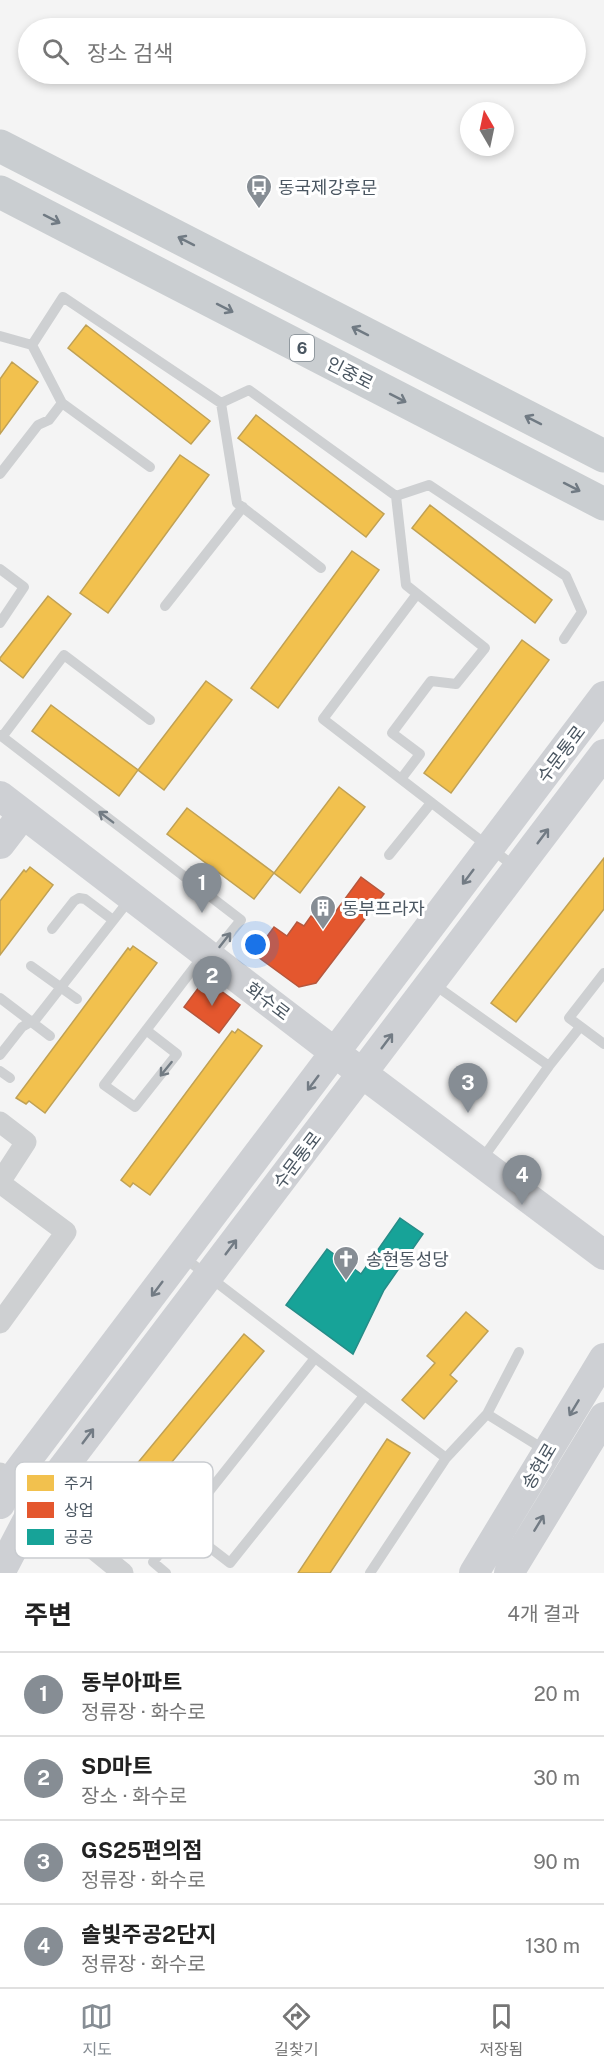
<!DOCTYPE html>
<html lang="ko">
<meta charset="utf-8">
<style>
body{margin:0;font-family:"Public Sans","Noto Sans KR",sans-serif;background:#f6f6f6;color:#222}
.compass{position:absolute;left:460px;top:102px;width:54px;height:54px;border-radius:50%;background:#fff;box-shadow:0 3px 9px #0003;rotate:351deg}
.you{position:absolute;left:256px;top:945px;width:21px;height:21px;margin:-15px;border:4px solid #fff;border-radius:50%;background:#1a73e8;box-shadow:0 0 0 9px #1a73e833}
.badge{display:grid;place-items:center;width:39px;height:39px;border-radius:50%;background:#868d94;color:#fff;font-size:20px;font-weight:700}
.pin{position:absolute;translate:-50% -50px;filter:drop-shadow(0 2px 3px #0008)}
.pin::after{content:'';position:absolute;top:32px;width:21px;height:18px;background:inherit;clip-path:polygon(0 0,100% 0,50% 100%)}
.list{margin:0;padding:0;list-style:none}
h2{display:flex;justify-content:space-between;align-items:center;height:78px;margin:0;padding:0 24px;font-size:26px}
h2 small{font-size:20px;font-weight:400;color:#767676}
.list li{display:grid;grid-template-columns:39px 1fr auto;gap:18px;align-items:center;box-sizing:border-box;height:84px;padding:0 24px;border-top:2px solid #e0e0e0}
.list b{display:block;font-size:22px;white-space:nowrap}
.list p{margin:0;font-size:20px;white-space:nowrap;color:#767676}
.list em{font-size:20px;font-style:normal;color:#767676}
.icon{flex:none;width:33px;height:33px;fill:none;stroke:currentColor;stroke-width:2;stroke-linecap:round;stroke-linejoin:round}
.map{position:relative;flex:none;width:604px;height:1573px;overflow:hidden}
.search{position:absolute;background:#fff;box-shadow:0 3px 9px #0003;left:18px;right:18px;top:18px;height:66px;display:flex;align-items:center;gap:15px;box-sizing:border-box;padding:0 21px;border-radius:33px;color:#767676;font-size:22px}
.sheet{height:414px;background:#fff}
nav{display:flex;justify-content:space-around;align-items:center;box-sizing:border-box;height:84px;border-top:2px solid #e0e0e0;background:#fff;font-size:16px;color:#767676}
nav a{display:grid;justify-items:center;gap:3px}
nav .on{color:#868d94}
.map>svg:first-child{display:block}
.homes{fill:#f2c14e;stroke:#c0a154;stroke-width:1.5}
.shops{fill:#e4572e;stroke:#b6573d;stroke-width:1.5}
.public{fill:#17a398;stroke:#268c88;stroke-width:1.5}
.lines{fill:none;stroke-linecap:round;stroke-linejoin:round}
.lane{stroke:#ced0d2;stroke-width:10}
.street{stroke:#ced0d2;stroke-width:21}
.secondary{stroke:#ced0d4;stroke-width:30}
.primary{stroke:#caced1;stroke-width:33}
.oneway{stroke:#707a83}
.oneway2{stroke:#727b83}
.oneway3{stroke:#727b84}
.labels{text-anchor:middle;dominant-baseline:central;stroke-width:6;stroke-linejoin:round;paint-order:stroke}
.shield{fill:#fff;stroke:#808990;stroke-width:1.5}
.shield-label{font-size:16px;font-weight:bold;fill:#4a5661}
.poi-label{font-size:18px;fill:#4a5661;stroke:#fff;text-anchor:start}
.street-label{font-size:18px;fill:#4a5661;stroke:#fff}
.key{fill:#fff;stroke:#c9ccd0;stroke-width:1.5}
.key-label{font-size:16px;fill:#4a5661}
</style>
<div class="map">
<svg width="604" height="1573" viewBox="0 0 604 1573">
<rect width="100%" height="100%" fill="#f4f4f4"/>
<path class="homes" d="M86 325 210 421 191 444 68 348Z
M12 362 38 382 0 434V379Z
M256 415 384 514 366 537 238 438Z
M180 455 209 475 108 613 80 593Z
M430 505 552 600 535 623 412 528Z
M352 551 379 570 278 708 251 688Z
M48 596 71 614 23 678 0 660V658Z
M522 640 549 660 451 793 424 773Z
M206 681 232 700 164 790 138 770Z
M51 705 138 770 119 796 32 731Z
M339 787 365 807 300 893 274 873Z
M187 808 274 873 254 899 167 834Z
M604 858V909L516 1022 491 1003Z
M30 867 53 885 0 955V901L24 870 26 872Z
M133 946 157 963 45 1113 29 1101 26 1104 16 1098 128 948 130 950Z
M238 1029 262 1046 150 1195 133 1183 130 1187 121 1180 232 1031 235 1033Z
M466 1312 488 1331 450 1375 457 1381 424 1419 402 1400 435 1363 427 1356Z
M244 1334 264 1351 108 1539 89 1522Z
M387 1439 410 1453 330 1573H298Z"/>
<path class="shops" d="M361 877 384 894 316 983 299 987 254 954 274 927 287 936 297 922 304 926 311 916 325 926Z
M205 979 240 1005 219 1033 184 1007Z"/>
<path class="public" d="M400 1218 423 1234 384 1290 353 1354 286 1305 327 1249 361 1274Z"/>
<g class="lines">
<path class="lane" d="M0 336 32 345 62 403 49 420 38 425 0 474
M32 345 63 297 221 403
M62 403 150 467
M396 496 429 485 566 576 582 612 564 639
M321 568 237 503 221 403 249 390 396 496 406 585 485 648 456 684 431 681 392 733 420 754 401 779
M0 569 24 587 0 623
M417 594 323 719 515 867
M165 606 243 507
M0 735 241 920 211 957 196 965 104 1085 135 1107 177 1054 146 1030
M2 737 64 655 150 720
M389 855 431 803
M52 929 74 901 79 898 85 899 113 920
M31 966 77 999
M604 973 569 1018 604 1044
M432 983 549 1066 480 1162
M0 998 50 1036
M0 1055 22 1027 36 1019 130 899
M549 1066 580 1027
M0 1071 10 1078
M182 1256 446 1458
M487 1414 545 1450
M182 1526 230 1563 364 1396
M166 1573 153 1562 315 1358
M370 1573 446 1458 487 1414 519 1352"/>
<path class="street" d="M0 1122 26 1142 0 1182
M0 1183 66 1232 0 1323
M0 1473 123 1573"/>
<path class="secondary" d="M0 796 363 1074 604 1255
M0 844 23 814
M0 1504 11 1481 604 696
M0 1573 37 1502 604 754
M474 1573 604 1358
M509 1573 604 1417"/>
<path class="primary" d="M0 146 604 456
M0 192 604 504"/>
</g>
<defs><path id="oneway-shaft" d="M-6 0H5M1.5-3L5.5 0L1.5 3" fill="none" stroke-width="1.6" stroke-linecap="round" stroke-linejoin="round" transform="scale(1.5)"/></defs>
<g class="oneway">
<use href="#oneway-shaft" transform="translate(52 219) rotate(27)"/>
<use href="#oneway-shaft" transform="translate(186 241) rotate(-153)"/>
<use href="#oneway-shaft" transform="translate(225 308) rotate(27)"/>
<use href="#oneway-shaft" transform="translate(360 331) rotate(-153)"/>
<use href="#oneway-shaft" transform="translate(398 398) rotate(27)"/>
<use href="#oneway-shaft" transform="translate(533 420) rotate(-153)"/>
<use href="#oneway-shaft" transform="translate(572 487) rotate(27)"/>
</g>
<g class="oneway2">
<use href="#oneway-shaft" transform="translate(106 817) rotate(-143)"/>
<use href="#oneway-shaft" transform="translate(225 940) rotate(-52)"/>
<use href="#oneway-shaft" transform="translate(166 1069) rotate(129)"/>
</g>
<g class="oneway3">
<use href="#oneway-shaft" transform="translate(543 836) rotate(-53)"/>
<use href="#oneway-shaft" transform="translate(468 877) rotate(127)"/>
<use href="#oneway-shaft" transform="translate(387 1041) rotate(-53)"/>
<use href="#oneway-shaft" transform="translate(313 1083) rotate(127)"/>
<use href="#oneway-shaft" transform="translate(231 1247) rotate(-53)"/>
<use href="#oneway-shaft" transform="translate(157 1289) rotate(127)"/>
<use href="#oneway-shaft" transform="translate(574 1408) rotate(121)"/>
<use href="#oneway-shaft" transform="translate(88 1436) rotate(-53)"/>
<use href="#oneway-shaft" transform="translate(539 1523) rotate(-59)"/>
</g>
<defs>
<symbol id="bus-pin" viewBox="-11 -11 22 30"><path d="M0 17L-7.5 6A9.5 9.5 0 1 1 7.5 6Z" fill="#868d94" stroke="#fff"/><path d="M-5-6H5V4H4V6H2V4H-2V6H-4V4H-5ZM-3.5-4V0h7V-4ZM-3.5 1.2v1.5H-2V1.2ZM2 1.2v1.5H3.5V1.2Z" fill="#fff"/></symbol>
<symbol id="building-pin" viewBox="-11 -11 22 30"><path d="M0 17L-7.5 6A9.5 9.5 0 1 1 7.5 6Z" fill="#868d94" stroke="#fff"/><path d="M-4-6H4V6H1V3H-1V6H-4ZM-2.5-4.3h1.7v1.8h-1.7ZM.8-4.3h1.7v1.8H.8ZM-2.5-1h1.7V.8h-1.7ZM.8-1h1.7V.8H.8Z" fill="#fff"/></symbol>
<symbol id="church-pin" viewBox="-11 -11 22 30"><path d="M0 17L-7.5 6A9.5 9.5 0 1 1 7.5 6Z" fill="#868d94" stroke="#fff"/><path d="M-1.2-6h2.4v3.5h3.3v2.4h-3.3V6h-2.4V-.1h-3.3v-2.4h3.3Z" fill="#fff"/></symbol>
</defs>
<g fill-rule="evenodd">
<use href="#bus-pin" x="244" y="172" width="30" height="40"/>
<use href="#building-pin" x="308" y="893" width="30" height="40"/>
<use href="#church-pin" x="331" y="1244" width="30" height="40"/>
</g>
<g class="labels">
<rect class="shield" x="290" y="335" width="24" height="26" rx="4.5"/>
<g class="shield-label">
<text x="302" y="348">6</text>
</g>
<g class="poi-label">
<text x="278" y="187">동국제강후문</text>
<text x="342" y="908">동부프라자</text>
<text x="366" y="1259">송현동성당</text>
</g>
<g class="street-label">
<text transform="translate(350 373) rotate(27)">인중로</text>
<text transform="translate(561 754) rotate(-53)">수문통로</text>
<text transform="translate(268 1001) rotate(37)">화수로</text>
<text transform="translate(297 1160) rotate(-53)">수문통로</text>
<text transform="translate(539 1466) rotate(-59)">송현로</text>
</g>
</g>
<rect x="15" y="1462" width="198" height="96" rx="9" class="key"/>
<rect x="27" y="1475" width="27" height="16" fill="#f2c14e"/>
<rect x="27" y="1502" width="27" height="16" fill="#e4572e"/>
<rect x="27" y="1529" width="27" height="16" fill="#17a398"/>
<g class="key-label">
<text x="64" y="1489">주거</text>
<text x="64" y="1516">상업</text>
<text x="64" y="1543">공공</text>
</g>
</svg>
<svg class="compass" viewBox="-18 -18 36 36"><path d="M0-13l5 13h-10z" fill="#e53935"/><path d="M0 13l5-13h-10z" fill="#767676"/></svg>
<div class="you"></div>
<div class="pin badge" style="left:202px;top:913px">1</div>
<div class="pin badge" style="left:212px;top:1006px">2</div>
<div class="pin badge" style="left:468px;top:1113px">3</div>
<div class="pin badge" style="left:522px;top:1205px">4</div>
<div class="search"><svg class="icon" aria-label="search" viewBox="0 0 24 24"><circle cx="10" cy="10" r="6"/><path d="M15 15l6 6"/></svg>장소 검색</div>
</div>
<section class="sheet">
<h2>주변<small>4개 결과</small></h2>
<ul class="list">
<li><span class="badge">1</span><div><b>동부아파트</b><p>정류장 · 화수로</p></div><em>20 m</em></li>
<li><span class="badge">2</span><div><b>SD마트</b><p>장소 · 화수로</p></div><em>30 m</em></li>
<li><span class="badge">3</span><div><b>GS25편의점</b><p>정류장 · 화수로</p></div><em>90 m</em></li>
<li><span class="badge">4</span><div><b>솔빛주공2단지</b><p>정류장 · 화수로</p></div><em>130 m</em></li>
</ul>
</section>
<nav>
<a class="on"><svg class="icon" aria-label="map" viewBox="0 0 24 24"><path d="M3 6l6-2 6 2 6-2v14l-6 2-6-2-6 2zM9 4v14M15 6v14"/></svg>지도</a>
<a><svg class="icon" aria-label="directions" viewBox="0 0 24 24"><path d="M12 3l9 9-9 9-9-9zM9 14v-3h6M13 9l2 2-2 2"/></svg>길찾기</a>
<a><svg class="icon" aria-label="saved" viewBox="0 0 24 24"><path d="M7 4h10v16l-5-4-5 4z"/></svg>저장됨</a>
</nav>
